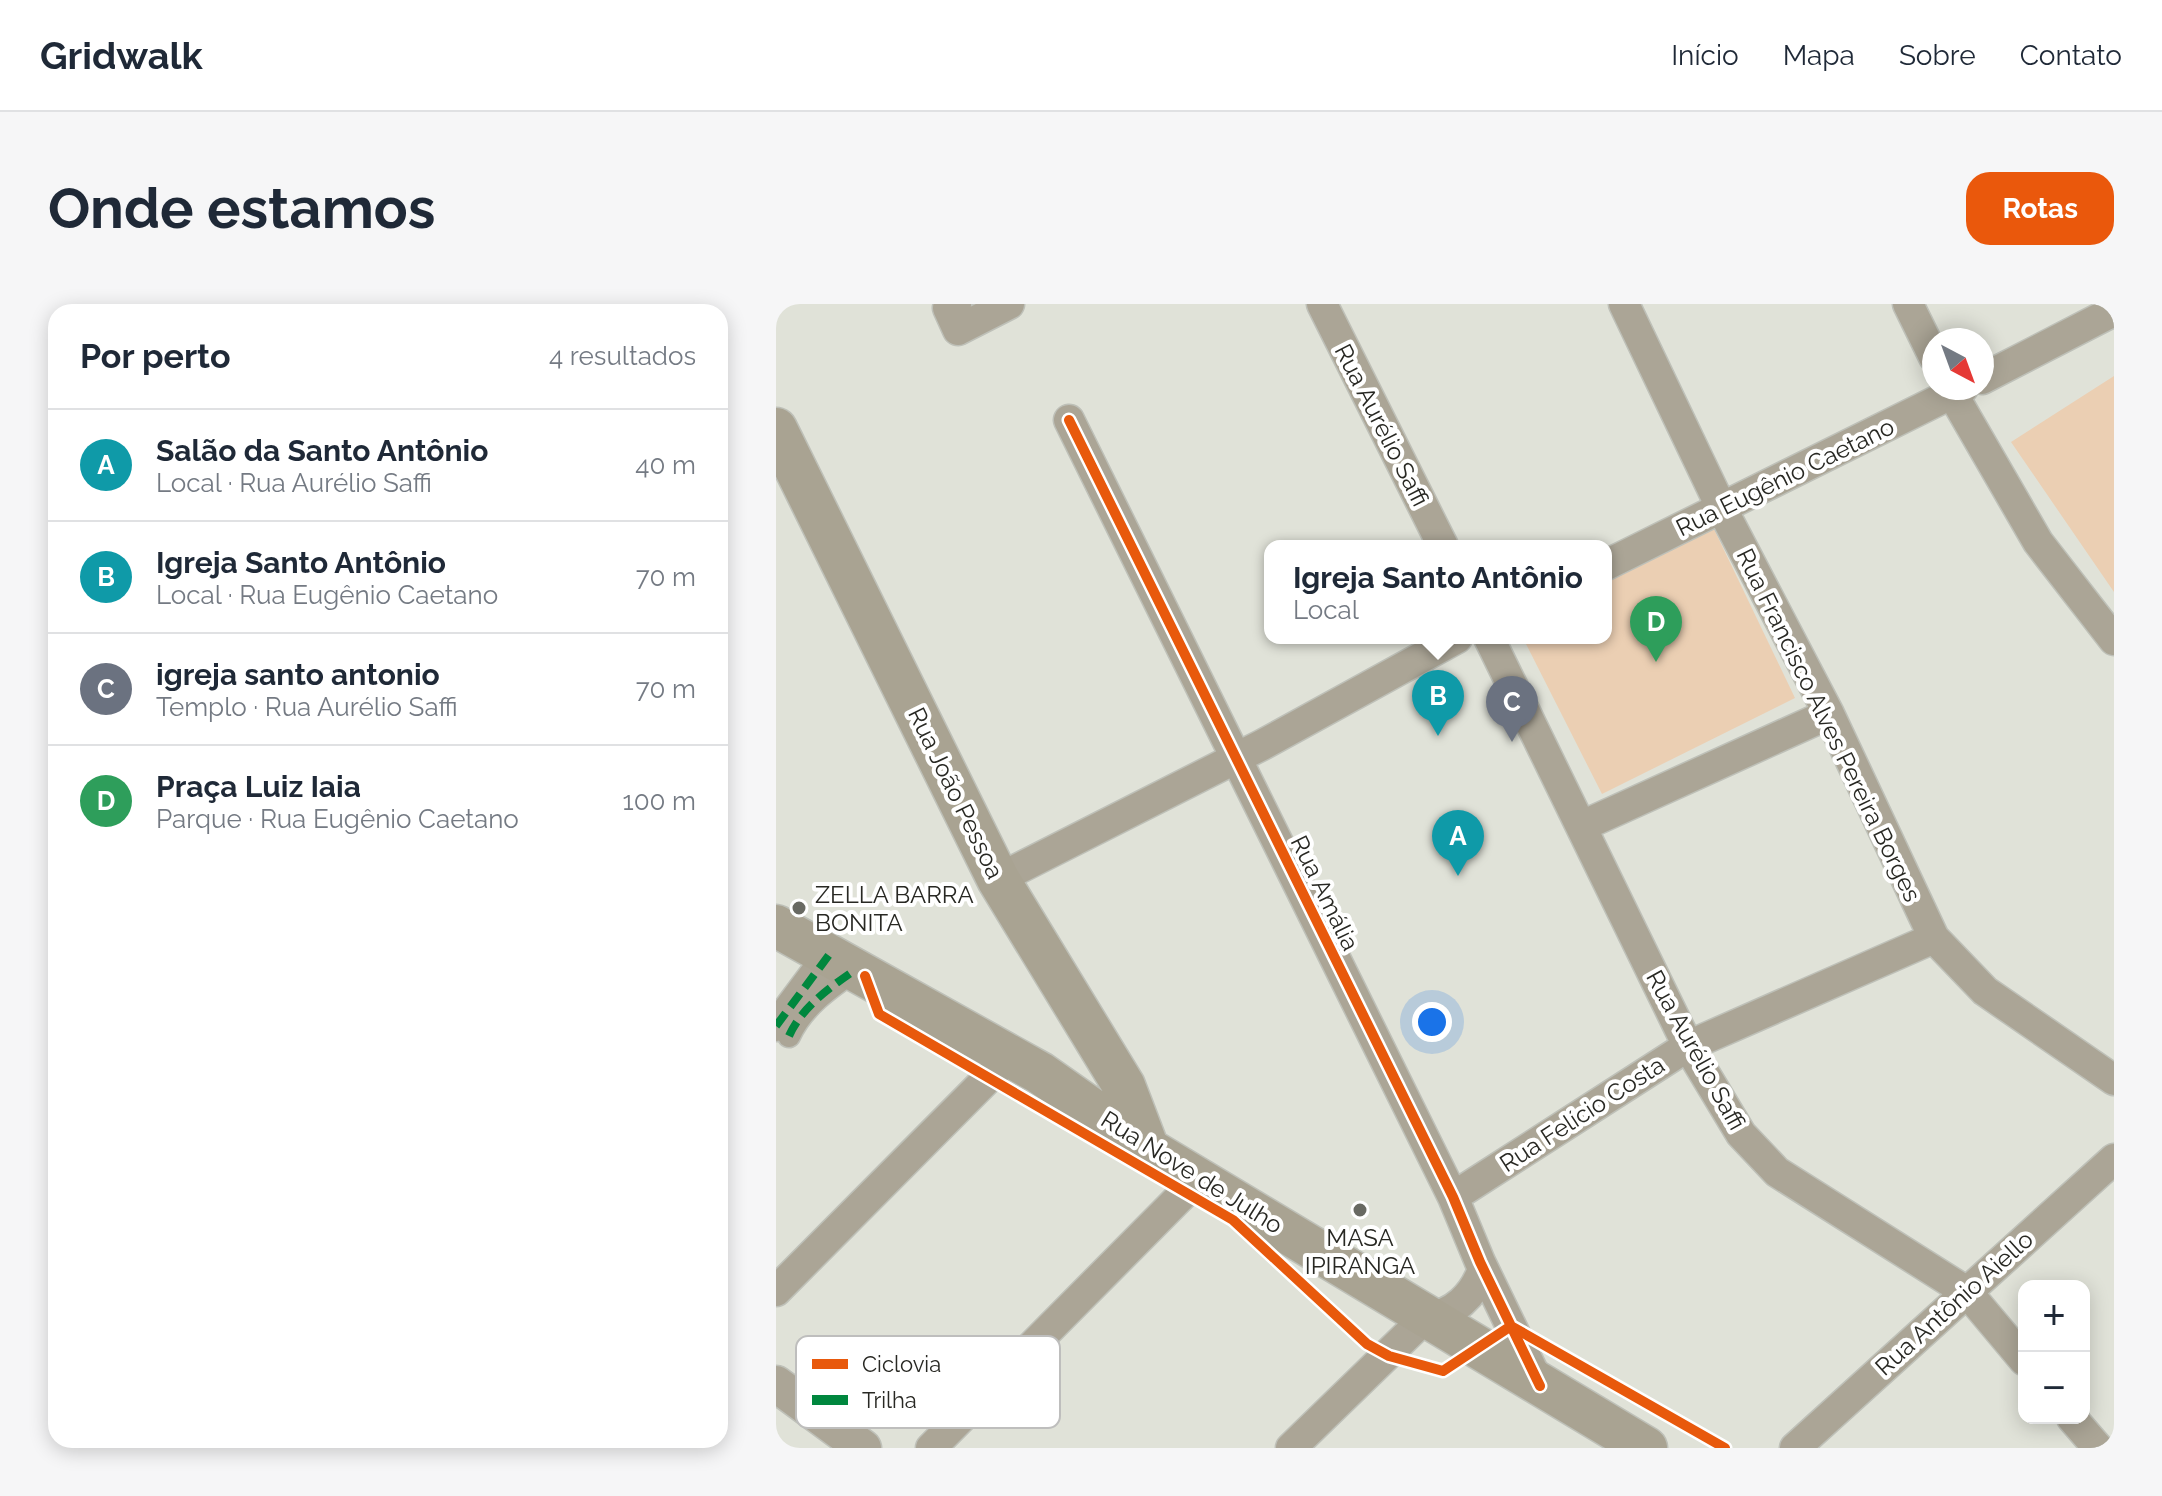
<!DOCTYPE html>
<html lang="pt">
<meta charset="utf-8">
<style>
body{margin:0;font-family:Raleway,sans-serif;background:#f6f6f7;color:#1f2937}
.controls{position:absolute;right:24px;bottom:24px;display:grid;overflow:hidden;border-radius:16px;box-shadow:0 4px 20px #0003}
.controls button{width:72px;height:72px;display:grid;place-items:center;padding:0;border:0;border-bottom:2px solid #e0e1e3;background:#fff;color:#1f2937;font:40px sans-serif}
.compass{position:absolute;left:1146px;top:24px;width:72px;height:72px;border-radius:50%;background:#fff;box-shadow:0 4px 20px #0003;rotate:139deg}
.you{position:absolute;left:656px;top:718px;width:28px;height:28px;margin:-20px;border:6px solid #fff;border-radius:50%;background:#1a73e8;box-shadow:0 0 0 12px #1a73e833}
.badge{display:grid;place-items:center;width:52px;height:52px;border-radius:50%;background:#ea580c;color:#fff;font-size:26px;font-weight:700}
.pin{position:absolute;translate:-50% -66px;filter:drop-shadow(0 2px 4px #0008)}
.pin::after{content:'';position:absolute;top:42px;width:28px;height:24px;background:inherit;clip-path:polygon(0 0,100% 0,50% 100%)}
.popup{position:absolute;left:488px;top:236px;width:348px;height:104px;box-sizing:border-box;display:grid;place-content:center;border-radius:16px;background:#fff;filter:drop-shadow(0 2px 6px #0005);font-size:26px;white-space:nowrap;color:#747a83}
.popup b{font-size:30px;color:#1f2937}
.popup::after{content:'';position:absolute;left:50%;top:100%;margin-left:-16px;border:16px solid transparent;border-top-color:#fff}
.list{margin:0;padding:0;list-style:none}
h2{display:flex;justify-content:space-between;align-items:center;height:104px;margin:0;padding:0 32px;font-size:34px}
h2 small{font-size:26px;font-weight:400;color:#747a83}
.list li{display:grid;grid-template-columns:52px 1fr auto;gap:24px;align-items:center;box-sizing:border-box;height:112px;padding:0 32px;border-top:2px solid #e0e1e3}
.list b{display:block;font-size:30px;white-space:nowrap}
.list p{margin:0;font-size:26px;white-space:nowrap;color:#747a83}
.list em{font-size:26px;font-style:normal;color:#747a83}
.map{position:relative;flex:none;width:1338px;height:1144px;overflow:hidden;border-radius:24px}
header{display:flex;align-items:center;gap:48px;box-sizing:border-box;height:112px;padding:0 40px;background:#fff;border-bottom:2px solid #e0e1e3}
header strong{font-size:38px}
nav{display:flex;gap:44px;margin-inline-start:auto;font-size:28px}
.intro{display:flex;align-items:center;justify-content:space-between;box-sizing:border-box;height:192px;padding:0 48px}
h1{margin:0;font-size:56px}
.button{padding:20px 36px;border-radius:24px;background:#ea580c;color:#fff;font-size:28px;font-weight:700}
main{display:flex;gap:48px;padding:0 48px}
aside{flex:1;background:#fff;border-radius:24px;box-shadow:0 4px 20px #0003}
.map>svg:first-child{display:block}
.green{fill:#ebcfb3}
.lines{fill:none;stroke-linecap:round;stroke-linejoin:round}
.pedestrian-casing{stroke:#bec0b8;stroke-width:25}
.minor-casing{stroke:#bec0b8;stroke-width:33}
.tertiary-casing{stroke:#bec0b8;stroke-width:39}
.secondary-casing{stroke:#bec0b8;stroke-width:45}
.pedestrian{stroke:#aba596;stroke-width:22}
.minor{stroke:#aba596;stroke-width:30}
.tertiary{stroke:#aba596;stroke-width:36}
.secondary{stroke:#a9a392;stroke-width:42}
.quiet{stroke:#00873e;stroke-width:8;stroke-dasharray:16 8;stroke-linecap:butt}
.cycleway-casing{stroke:#fff;stroke-width:15}
.cycleway{stroke:#e8590c;stroke-width:10}
.poi-dot{fill:#686962;stroke:#fff;stroke-width:3}
.labels{text-anchor:middle;dominant-baseline:central;stroke-width:8;stroke-linejoin:round;paint-order:stroke}
.street-label{font-size:24px;fill:#282823;stroke:#fff}
.poi-label{font-size:24px;fill:#282823;stroke:#fff;text-anchor:start}
.key{fill:#fff;stroke:#bebebd;stroke-width:2}
.key-label{font-size:22px;fill:#282823}
</style>
<header>
<strong>Gridwalk</strong>
<nav><a>Início</a><a>Mapa</a><a>Sobre</a><a>Contato</a></nav>
</header>
<div class="intro"><h1>Onde estamos</h1><a class="button">Rotas</a></div>
<main>
<aside>
<h2>Por perto<small>4 resultados</small></h2>
<ul class="list">
<li><span class="badge" style="background:#0f9aa8">A</span><div><b>Salão da Santo Antônio</b><p>Local · Rua Aurélio Saffi</p></div><em>40 m</em></li>
<li><span class="badge" style="background:#0f9aa8">B</span><div><b>Igreja Santo Antônio</b><p>Local · Rua Eugênio Caetano</p></div><em>70 m</em></li>
<li><span class="badge" style="background:#6b7280">C</span><div><b>igreja santo antonio</b><p>Templo · Rua Aurélio Saffi</p></div><em>70 m</em></li>
<li><span class="badge" style="background:#2e9e5b">D</span><div><b>Praça Luiz Iaia</b><p>Parque · Rua Eugênio Caetano</p></div><em>100 m</em></li>
</ul>
</aside>
<div class="map">
<svg width="1338" height="1144" viewBox="0 0 1338 1144">
<rect width="100%" height="100%" fill="#e0e2d8"/>
<path class="green" d="M1338 72V288L1235 138Z
M936 221 1019 394 826 490 747 334H830V277Z"/>
<g class="lines">
<defs>
<path id="pedestrian" d="M13 732C26 703 53 684 79 666"/>
<path id="minor" d="M180 0 172 4 182 26 233 0
M546 0 667 242
M848 0 946 205 1053 410 1158 634 1209 687 1338 776
M1132 0 1158 53
M1206 75 1338 7
M1173 84 1262 238 1338 336
M293 116 677 893 704 958 763 1080
M830 261 1187 84
M713 334 912 742 965 830 1001 868 1191 988 1248 1056
M806 522 1053 410
M222 575 486 441 681 334
M0 722 53 651
M677 893 912 742 1158 634
M0 987 233 753
M1296 1114 1322 1144
M155 1144 423 874
M515 1144 649 1014C678 1011 698 991 707 965
M1019 1144 1338 855"/>
<path id="tertiary" d="M0 1080 87 1144"/>
<path id="secondary" d="M0 125 222 575 348 782 372 845
M0 622 264 769 372 845 870 1144"/>
</defs>
<use href="#pedestrian" class="pedestrian-casing"/>
<use href="#minor" class="minor-casing"/>
<use href="#tertiary" class="tertiary-casing"/>
<use href="#secondary" class="secondary-casing"/>
<use href="#pedestrian" class="pedestrian"/>
<use href="#minor" class="minor"/>
<use href="#tertiary" class="tertiary"/>
<use href="#secondary" class="secondary"/>
<path class="quiet" d="M0 722 53 651
M13 732C26 703 53 684 79 666"/>
<defs>
<path id="cycleway" d="M293 116 677 893 704 958 764 1082
M89 672 103 710 457 916 591 1040 613 1052 667 1067 735 1022 949 1144"/>
</defs>
<use href="#cycleway" class="cycleway-casing"/>
<use href="#cycleway" class="cycleway"/>
</g>
<g class="poi-dot">
<circle cx="23" cy="604" r="8"/>
<circle cx="584" cy="906" r="8"/>
</g>
<g class="labels">
<g class="street-label">
<text transform="translate(606 121) rotate(63)">Rua Aurélio Saffi</text>
<text transform="translate(1009 173) rotate(-26)">Rua Eugênio Caetano</text>
<text transform="translate(1053 421) rotate(64)">Rua Francisco Alves Pereira Borges</text>
<text transform="translate(180 489) rotate(64)">Rua João Pessoa</text>
<text transform="translate(549 589) rotate(64)">Rua Amália</text>
<text transform="translate(920 746) rotate(61)">Rua Aurélio Saffi</text>
<text transform="translate(806 810) rotate(-33)">Rua Felício Costa</text>
<text transform="translate(416 868) rotate(32)">Rua Nove de Julho</text>
<text transform="translate(1178 999) rotate(-42)">Rua Antônio Aiello</text>
</g>
<g class="poi-label">
<text x="39" y="590">ZELLA BARRA<tspan x="39" dy="28">BONITA</tspan></text>
<text x="584" y="933" text-anchor="middle">MASA<tspan x="584" dy="28">IPIRANGA</tspan></text>
</g>
</g>
<rect x="20" y="1032" width="264" height="92" rx="12" class="key"/>
<rect x="36" y="1055" width="36" height="10" fill="#e8590c"/>
<rect x="36" y="1091" width="36" height="10" fill="#00873e"/>
<g class="key-label">
<text x="86" y="1068">Ciclovia</text>
<text x="86" y="1104">Trilha</text>
</g>
</svg>
<div class="controls">
<button>+</button>
<button>−</button>
</div>
<svg class="compass" viewBox="-18 -18 36 36"><path d="M0-13l5 13h-10z" fill="#e53935"/><path d="M0 13l5-13h-10z" fill="#747a83"/></svg>
<div class="you"></div>
<div class="pin badge" style="left:682px;top:572px;background:#0f9aa8">A</div>
<div class="pin badge" style="left:662px;top:432px;background:#0f9aa8">B</div>
<div class="popup"><b>Igreja Santo Antônio</b>Local</div>
<div class="pin badge" style="left:736px;top:438px;background:#6b7280">C</div>
<div class="pin badge" style="left:880px;top:358px;background:#2e9e5b">D</div>
</div>
</main>
